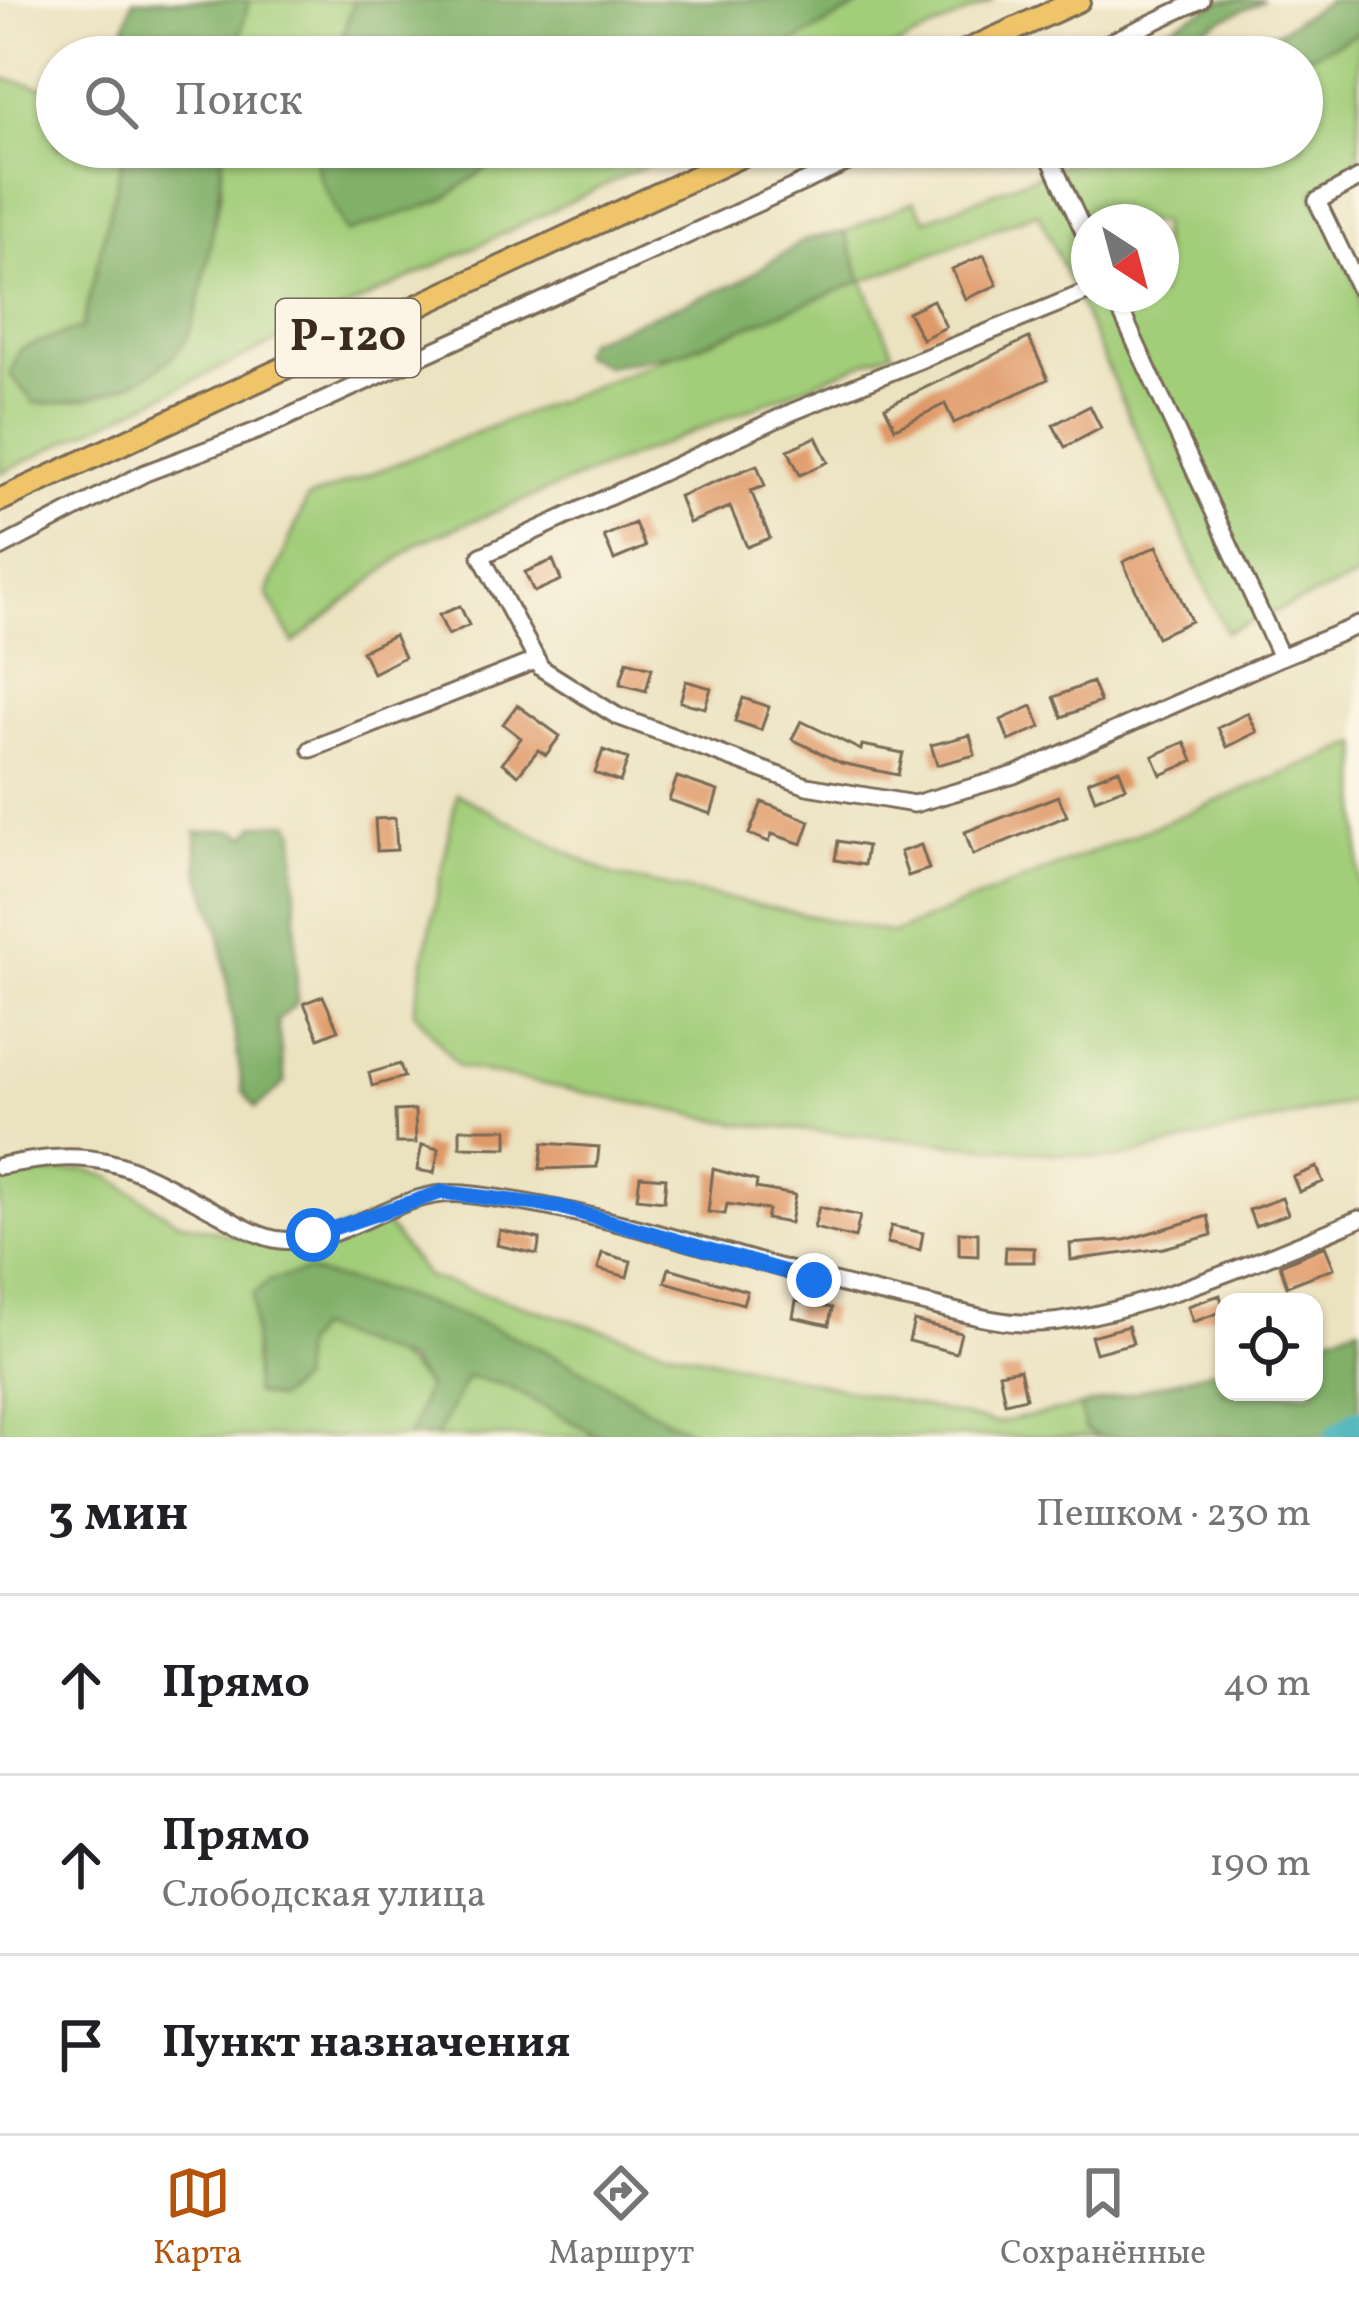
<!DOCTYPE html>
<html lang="ru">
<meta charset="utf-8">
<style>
body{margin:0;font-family:Vollkorn,serif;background:#f6f6f6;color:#202124}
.controls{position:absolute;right:36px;bottom:36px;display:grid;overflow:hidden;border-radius:24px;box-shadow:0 3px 9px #0004}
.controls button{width:108px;height:108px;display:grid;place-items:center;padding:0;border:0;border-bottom:3px solid #e0e0e0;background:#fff;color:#202124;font:60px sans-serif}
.compass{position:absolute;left:1071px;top:204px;width:108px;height:108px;border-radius:50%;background:#fff;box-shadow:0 3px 9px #0004;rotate:144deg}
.stop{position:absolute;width:36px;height:36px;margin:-27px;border:9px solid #1a73e8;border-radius:50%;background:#fff}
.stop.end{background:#1a73e8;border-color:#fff;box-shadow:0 3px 12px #0008}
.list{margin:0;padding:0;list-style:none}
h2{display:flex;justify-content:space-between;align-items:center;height:156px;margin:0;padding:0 48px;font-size:51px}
h2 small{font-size:39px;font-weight:400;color:#757577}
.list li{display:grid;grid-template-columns:78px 1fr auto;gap:36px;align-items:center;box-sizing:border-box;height:180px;padding:0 48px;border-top:3px solid #e0e0e0}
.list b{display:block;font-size:45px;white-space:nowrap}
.list p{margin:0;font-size:39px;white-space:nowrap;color:#757577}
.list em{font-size:39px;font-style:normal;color:#757577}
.icon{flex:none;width:66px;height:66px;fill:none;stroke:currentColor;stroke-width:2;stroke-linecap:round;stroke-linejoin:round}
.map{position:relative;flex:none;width:1359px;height:1437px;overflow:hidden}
.search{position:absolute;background:#fff;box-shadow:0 3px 9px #0004;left:36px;right:36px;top:36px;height:132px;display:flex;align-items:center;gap:30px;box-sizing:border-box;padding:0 42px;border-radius:66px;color:#757577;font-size:45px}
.sheet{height:696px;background:#fff}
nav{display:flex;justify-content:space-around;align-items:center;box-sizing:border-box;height:168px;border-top:3px solid #e0e0e0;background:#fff;font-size:33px;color:#757577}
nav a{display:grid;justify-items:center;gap:6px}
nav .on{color:#b45309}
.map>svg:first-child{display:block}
.green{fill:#a2cd79;stroke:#6e7c4c;stroke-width:3;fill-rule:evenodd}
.forest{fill:#81b069;stroke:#5e6d44;stroke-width:3}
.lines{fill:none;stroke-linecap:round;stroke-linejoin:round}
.river{stroke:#40b0b8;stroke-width:27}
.building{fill:#e09968}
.minor-casing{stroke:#796a57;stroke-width:21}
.highway-casing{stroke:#796a57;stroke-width:27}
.minor{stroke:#fff;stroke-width:15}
.highway{stroke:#f0c469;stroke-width:21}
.route{stroke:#1a73e8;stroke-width:15}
.labels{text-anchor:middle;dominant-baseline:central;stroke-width:10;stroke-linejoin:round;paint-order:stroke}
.shield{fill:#fcf5e5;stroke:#75675a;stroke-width:3}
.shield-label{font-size:45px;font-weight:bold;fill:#3b2a1e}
</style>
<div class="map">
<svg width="1359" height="1437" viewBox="0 0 1359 1437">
<rect width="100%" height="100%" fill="#fcf5e5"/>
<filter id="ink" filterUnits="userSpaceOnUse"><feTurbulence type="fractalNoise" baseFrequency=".00833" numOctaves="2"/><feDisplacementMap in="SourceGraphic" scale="24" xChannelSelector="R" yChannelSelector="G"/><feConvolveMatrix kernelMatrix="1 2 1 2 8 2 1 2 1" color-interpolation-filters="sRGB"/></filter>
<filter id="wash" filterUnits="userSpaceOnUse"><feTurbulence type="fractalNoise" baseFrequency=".004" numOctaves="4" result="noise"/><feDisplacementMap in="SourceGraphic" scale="48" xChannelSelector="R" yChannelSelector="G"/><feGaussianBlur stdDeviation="2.7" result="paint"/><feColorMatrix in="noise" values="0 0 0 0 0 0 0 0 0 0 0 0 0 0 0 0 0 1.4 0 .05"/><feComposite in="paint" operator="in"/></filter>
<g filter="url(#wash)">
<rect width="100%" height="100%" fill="#ebe2c0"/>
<path class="green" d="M249 0H354L336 57H235Z
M869 0H994L874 57H768Z
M1359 33V166L1313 192 1359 289V577L1226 632 1038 212 863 281 893 351 418 543 294 643 267 594 307 499 862 281 845 232 914 201 926 220 1106 147H1302V59ZM1089 222H1161V294H1089Z
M0 78 57 90V147H125L82 328 21 349 186 340 221 193 223 147H315L317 171 441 201 516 147H685L0 473Z
M1359 743V1100L1115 1159 740 1124 459 1067 414 1011 457 794 612 875 893 933Z
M87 1170 110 1177 176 1221 285 1248 380 1217 427 1277 664 1348 995 1423 1080 1407 1085 1429 1101 1437H704C657 1418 619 1390 575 1366 510 1331 439 1307 369 1286L256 1346 254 1393 277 1399 299 1381 302 1345 316 1328C358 1336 400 1353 427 1387L409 1437H0V1177Z
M466 1377 505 1385 600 1437H436Z"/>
<path class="forest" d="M133 0H249L235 57H127L124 30Z
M354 0H869L768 57H336Z
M1224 0H1264L1141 57H1108Z
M1330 0H1359V33L1302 59 1218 57 1253 46Z
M125 147H223C222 182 202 315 185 341 157 383 81 407 34 403L10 374 20 349 82 328Z
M315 147H516L441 201 346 233 317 171Z
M845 232 862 281 680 353 607 366 580 354 586 341 738 283 806 239Z
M290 822 295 830 297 1003 277 1021 285 1083 256 1108 243 1092 220 933 199 871 196 832 232 830 247 836 256 825Z
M307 1271C399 1293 490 1321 575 1366 619 1390 657 1418 704 1437H600L505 1385 467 1377 436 1437H409L427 1387 407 1361 316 1328 302 1345 299 1381 277 1399 254 1393 253 1295 270 1280Z
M1359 1326V1437H1101L1085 1429 1080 1407 1224 1367V1392H1314V1340Z"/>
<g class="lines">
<path class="river" d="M1338 1437 1359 1422"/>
</g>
<g id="blocks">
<path class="building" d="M984 255 997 285 965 299 952 269Z
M933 300 946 327 922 339 908 312Z
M1029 338 1048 379 954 423 945 404 895 428 885 407Z
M1090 406 1101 428 1065 447 1053 425Z
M816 437 828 462 800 475 788 450Z
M757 465 765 486 751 491 770 538 747 547 730 507 689 523 679 496Z
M635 523 645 547 614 560 604 536Z
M1157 546 1191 621 1157 637 1123 562Z
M553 560 561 580 534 592 525 572Z
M460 606 469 625 448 635 439 615Z
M394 635 404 657 373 673 362 651Z
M627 661 652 668 646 691 620 684Z
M686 681 711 688 705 708 680 702Z
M1092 682 1100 702 1062 717 1054 697Z
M743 698 769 707 761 730 735 721Z
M517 705 560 736 546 755 538 750 518 775 502 763 521 738 503 724Z
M1032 706 1041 727 1009 741 1001 720Z
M1248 713 1257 732 1227 747 1218 728Z
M801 721 861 750 862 745 903 753 898 775 841 763 792 739Z
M970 735 975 755 937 765 931 745Z
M1185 742 1193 761 1161 775 1153 756Z
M603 750 628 759 620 782 595 773Z
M1119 769 1126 787 1095 799 1088 781Z
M677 777 718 791 711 814 669 800Z
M1058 796 1067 816 973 855 965 832Z
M762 802 810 821 802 844 772 834 769 842 749 834Z
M395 818 397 850 377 851 375 819Z
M838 841 867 846 864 865 835 860Z
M921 845 929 869 908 876 900 852Z
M323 996 338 1030 319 1038 304 1003Z
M400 1064 404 1077 372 1086 369 1073Z
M415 1110 416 1143H396L395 1111Z
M460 1129H507V1148L460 1147Z
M543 1143 599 1147 597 1167 540 1169Z
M422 1145 439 1149 434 1173 417 1170Z
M1317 1167 1323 1182 1299 1192 1293 1177Z
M713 1169 757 1181 756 1188 795 1195 790 1223 766 1219 768 1210 727 1204 725 1214 708 1212Z
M640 1176 666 1178 664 1201 637 1198Z
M1282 1198 1288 1214 1255 1226 1249 1210Z
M819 1207 860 1216 855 1238 814 1228Z
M1208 1216 1212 1235 1164 1248 1071 1260 1070 1244 1125 1240Z
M891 1226 923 1233 920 1250 887 1243Z
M500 1230 540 1239 537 1254 497 1245Z
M959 1232 978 1233V1256L959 1255Z
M1325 1246 1334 1268 1287 1286 1280 1265Z
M1006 1247 1034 1248V1262H1005Z
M602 1253 631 1261 627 1277 598 1269Z
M669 1268 747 1291 743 1304 665 1282Z
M1220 1295 1224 1311 1193 1322 1188 1306Z
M796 1301 832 1308 829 1325 793 1317Z
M914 1321 961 1333 956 1353 909 1341Z
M1128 1326 1133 1343 1096 1353 1091 1336Z
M1020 1369 1026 1398 1005 1403 999 1373Z"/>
</g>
</g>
<g filter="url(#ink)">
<use href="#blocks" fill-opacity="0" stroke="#796a57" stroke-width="3"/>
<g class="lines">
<defs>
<path id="minor" d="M1078 57 1201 0
M1045 147 1089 243
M1359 178 1317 201 1359 288
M1089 291 792 412 481 556 541 668 617 716 807 786 914 804 1014 775 1281 657 1113 294
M0 548 145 473 259 430 881 147
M1281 657 1359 625
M311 749 537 660
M0 1166C101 1146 126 1163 214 1211 233 1221 258 1238 281 1240 345 1247 398 1187 464 1194 614 1210 758 1268 905 1299 943 1307 983 1321 1021 1323 1108 1328 1276 1254 1359 1219"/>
<path id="highway" d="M953 57 1079 0
M0 500 760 147"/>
</defs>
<use href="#minor" class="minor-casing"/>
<use href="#highway" class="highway-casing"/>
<use href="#minor" class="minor"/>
<use href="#highway" class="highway"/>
</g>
</g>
<g class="lines" filter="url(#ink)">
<path class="route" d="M313 1235 442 1192 560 1207 814 1280"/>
</g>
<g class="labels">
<rect class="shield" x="276" y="299" width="144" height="78" rx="9"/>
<g class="shield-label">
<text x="348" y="338">Р-120</text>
</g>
</g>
</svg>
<div class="controls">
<button><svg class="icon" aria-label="locate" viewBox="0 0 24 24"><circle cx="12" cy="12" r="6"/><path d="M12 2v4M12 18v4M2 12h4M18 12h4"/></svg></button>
</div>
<svg class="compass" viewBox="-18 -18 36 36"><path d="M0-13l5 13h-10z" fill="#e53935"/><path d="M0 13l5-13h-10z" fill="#757577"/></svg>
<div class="stop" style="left:313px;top:1235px"></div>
<div class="stop end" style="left:814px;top:1280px"></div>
<div class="search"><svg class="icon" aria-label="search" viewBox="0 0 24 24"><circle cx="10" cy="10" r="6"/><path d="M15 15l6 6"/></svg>Поиск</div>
</div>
<section class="sheet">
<h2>3 мин<small>Пешком · 230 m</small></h2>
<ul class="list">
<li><svg class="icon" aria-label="ahead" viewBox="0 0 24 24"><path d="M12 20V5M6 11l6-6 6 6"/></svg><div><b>Прямо</b></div><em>40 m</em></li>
<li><svg class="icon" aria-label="ahead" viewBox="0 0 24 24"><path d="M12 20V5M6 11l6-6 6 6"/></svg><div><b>Прямо</b><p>Слободская улица</p></div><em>190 m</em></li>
<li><svg class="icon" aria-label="arrive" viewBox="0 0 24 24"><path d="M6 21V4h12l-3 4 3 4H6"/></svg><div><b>Пункт назначения</b></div></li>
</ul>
</section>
<nav>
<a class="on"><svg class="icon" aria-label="map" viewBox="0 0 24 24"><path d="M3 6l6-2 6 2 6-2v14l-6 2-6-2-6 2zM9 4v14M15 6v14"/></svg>Карта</a>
<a><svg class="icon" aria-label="directions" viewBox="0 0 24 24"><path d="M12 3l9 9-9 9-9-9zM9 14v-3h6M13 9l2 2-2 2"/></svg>Маршрут</a>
<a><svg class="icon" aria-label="saved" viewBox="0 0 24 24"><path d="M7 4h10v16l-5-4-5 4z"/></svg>Сохранённые</a>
</nav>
